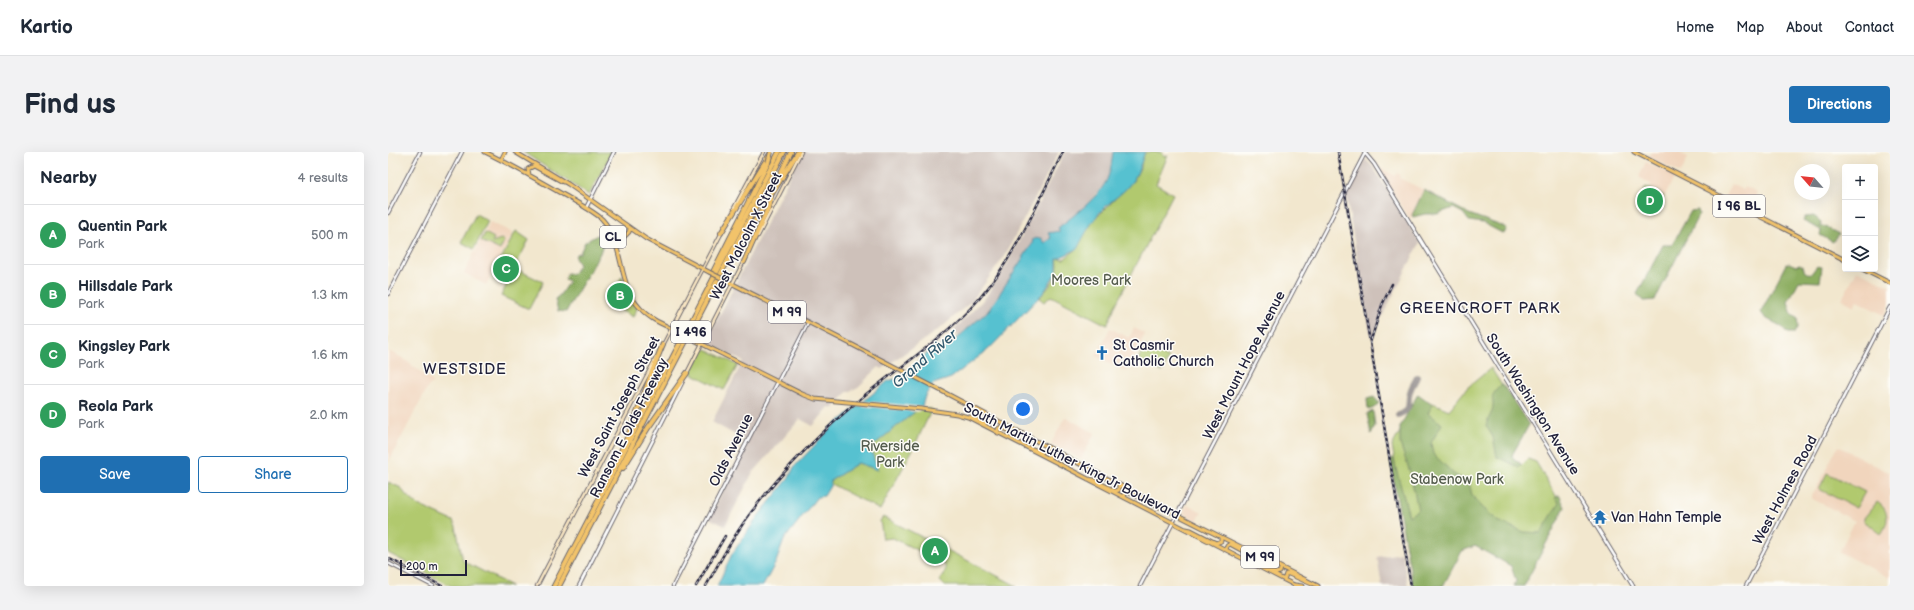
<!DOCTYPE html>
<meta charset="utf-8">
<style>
body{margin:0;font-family:"Balsamiq Sans",sans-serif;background:#f2f2f3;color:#1f2937}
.controls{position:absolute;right:12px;top:12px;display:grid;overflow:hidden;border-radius:4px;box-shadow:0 4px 16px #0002}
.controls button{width:36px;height:36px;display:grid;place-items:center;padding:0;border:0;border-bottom:1px solid #e0e1e3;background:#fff;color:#1f2937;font:20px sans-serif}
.compass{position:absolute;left:1406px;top:12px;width:36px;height:36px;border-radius:50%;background:#fff;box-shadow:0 4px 16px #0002;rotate:297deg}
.scale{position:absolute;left:12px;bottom:10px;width:67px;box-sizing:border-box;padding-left:4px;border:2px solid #22223b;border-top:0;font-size:11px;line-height:14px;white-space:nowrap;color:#22223b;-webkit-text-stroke:3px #fdfcf7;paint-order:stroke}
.you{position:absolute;left:635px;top:257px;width:14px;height:14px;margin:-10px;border:3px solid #fff;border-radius:50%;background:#1a73e8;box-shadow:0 0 0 6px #1a73e833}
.badge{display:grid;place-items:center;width:26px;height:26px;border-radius:50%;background:#1f6fb2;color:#fff;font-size:13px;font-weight:700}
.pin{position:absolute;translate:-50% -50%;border:2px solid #fff;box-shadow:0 1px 4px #0006}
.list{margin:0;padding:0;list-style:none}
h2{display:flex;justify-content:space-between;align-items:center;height:52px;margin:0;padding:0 16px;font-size:17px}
h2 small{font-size:13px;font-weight:400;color:#747a83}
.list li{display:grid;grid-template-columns:26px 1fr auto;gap:12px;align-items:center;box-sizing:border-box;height:60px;padding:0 16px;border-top:1px solid #e0e1e3}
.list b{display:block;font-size:15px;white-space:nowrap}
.list p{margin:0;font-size:13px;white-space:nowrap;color:#747a83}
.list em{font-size:13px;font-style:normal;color:#747a83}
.actions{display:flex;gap:8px;padding:12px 16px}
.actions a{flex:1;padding:9px 0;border:1px solid #1f6fb2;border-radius:4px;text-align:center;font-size:14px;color:#1f6fb2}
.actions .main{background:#1f6fb2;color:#fff}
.icon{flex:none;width:22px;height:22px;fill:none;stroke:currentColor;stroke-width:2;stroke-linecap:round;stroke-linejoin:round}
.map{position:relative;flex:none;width:1502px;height:434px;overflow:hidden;border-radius:4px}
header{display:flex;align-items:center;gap:24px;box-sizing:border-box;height:56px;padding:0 20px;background:#fff;border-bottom:1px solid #e0e1e3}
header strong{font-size:19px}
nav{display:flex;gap:22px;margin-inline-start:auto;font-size:14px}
.intro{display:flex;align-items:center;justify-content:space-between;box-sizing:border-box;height:96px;padding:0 24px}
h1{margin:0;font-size:28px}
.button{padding:10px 18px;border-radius:4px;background:#1f6fb2;color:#fff;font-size:14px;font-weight:700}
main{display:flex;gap:24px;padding:0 24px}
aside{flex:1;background:#fff;border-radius:4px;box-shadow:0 4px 16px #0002}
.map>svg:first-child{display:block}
.built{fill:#f1d5bd}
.industrial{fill:#cec1ba}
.green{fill:#b1c96e;stroke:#6a7654}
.forest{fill:#8cad61;stroke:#57684e}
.water{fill:#56c1d0;stroke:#3c7286}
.pier{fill:#f2e7ce}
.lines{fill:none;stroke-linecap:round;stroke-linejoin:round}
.taxiway{stroke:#8a8484;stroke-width:6}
.tertiary-casing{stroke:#6b676e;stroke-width:4.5}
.secondary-casing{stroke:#6b676e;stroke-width:4.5}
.primary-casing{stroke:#6b676e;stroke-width:5}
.motorway-casing{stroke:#6b676e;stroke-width:6}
.tertiary{stroke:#fff;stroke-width:2.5}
.secondary{stroke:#fae7c3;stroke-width:2.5}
.primary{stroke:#f2c36a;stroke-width:3}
.motorway{stroke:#f2c36a;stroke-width:4}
.rail-casing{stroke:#22223b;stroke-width:2.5}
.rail{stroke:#fdfcf7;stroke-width:1;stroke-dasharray:3;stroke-linecap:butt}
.primary-bridge-casing{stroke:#6b676e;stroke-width:5;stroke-linecap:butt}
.motorway-bridge-casing{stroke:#6b676e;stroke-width:6;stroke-linecap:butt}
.primary-bridge{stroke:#f2c36a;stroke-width:3}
.motorway-bridge{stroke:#f2c36a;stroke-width:4}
.labels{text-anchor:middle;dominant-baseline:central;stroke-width:3;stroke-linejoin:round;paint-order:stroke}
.shield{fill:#fdfcf7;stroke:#646373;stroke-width:1}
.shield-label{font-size:13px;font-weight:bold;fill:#22223b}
.street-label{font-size:14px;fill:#22223b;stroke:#fdfcf7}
.park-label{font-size:14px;fill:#545c4d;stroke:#fdfcf7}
.poi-label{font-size:14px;fill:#22223b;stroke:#fdfcf7;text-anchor:start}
.neighbourhood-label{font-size:15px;letter-spacing:1px;fill:#22223b;stroke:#fdfcf7}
.water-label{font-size:15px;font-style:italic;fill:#345a6f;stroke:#fdfcf7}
</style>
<header>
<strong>Kartio</strong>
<nav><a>Home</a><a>Map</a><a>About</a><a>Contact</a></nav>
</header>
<div class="intro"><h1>Find us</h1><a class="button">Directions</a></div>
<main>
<aside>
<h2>Nearby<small>4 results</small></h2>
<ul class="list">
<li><span class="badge" style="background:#2e9e5b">A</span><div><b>Quentin Park</b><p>Park</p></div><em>500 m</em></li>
<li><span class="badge" style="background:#2e9e5b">B</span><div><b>Hillsdale Park</b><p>Park</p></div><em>1.3 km</em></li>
<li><span class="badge" style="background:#2e9e5b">C</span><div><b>Kingsley Park</b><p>Park</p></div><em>1.6 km</em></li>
<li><span class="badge" style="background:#2e9e5b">D</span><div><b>Reola Park</b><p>Park</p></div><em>2.0 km</em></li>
</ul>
<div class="actions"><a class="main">Save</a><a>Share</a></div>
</aside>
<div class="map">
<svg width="1502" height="434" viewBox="0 0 1502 434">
<rect width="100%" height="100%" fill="#fdfcf7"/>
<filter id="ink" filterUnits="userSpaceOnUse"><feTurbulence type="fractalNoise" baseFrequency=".025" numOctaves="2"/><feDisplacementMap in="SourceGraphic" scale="8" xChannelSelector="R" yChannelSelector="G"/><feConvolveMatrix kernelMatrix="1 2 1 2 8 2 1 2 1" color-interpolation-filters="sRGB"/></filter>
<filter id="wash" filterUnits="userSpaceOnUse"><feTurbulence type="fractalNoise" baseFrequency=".012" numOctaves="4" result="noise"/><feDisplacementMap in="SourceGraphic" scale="16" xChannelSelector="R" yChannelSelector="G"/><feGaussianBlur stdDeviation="0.9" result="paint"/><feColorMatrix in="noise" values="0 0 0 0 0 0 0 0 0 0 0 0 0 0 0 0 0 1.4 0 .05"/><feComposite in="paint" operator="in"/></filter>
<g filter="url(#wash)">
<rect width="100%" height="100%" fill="#f2e7ce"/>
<path class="built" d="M1263 0H1289L1300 5 1293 21 1261 5Z
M1258 10 1287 24 1277 44 1262 36 1264 33 1251 25Z
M995 17 1007 24 1009 21 1012 23 1011 26 1036 38 1022 67 992 19Z
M1343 32 1355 38 1357 35 1369 41 1362 57 1337 44Z
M102 70 125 81 98 133 76 121Z
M1469 118 1502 134V151L1496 163 1469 149 1466 154 1454 147Z
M722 176 741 186 746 176 757 182 738 220 708 204Z
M0 199 15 206 45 230 40 235 0 311Z
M677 265 707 281 693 307 676 297 675 298 663 292Z
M1450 294 1502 321V426L1451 400 1467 369 1423 346Z
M799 352 814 360 809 369 795 361Z"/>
<path class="industrial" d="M414 0H671L616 105 583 150 554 175 494 217 491 215 470 235 458 241 445 257 441 255 425 274 412 267 364 322 337 374 321 366 360 290 324 270 355 209 318 190Z
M677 0H725L720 25 714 35 699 52 671 77 673 79 660 81 663 86 656 91 645 87 644 92 601 158 570 184 566 178 597 146 618 114Z
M977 7 985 15 1032 91 983 186 958 43Z
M1014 401 1020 434H994L989 405Z"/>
<path class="green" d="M135 0H224L201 43Z
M757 0H773L776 4 780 3 768 32 785 42 727 154 719 173 663 144 656 150 651 146C662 134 673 122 669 106L676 107 689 97 697 81 705 69 745 29 753 14 754 7Z
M1258 35 1276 44 1267 62 1249 54Z
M88 62 100 69 86 97 73 90Z
M128 79 141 88 126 116 155 130 141 157 113 144 122 126 107 118Z
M97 81 106 86 104 90 113 87 116 89 112 98 93 89Z
M234 124 237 138 249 157 245 165 220 151Z
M757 194 781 206 774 220 750 207Z
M318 197 350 213 336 238 303 221 314 199Z
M1103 216 1139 274 1122 306 1134 313 1140 307 1148 310 1174 354 1139 415 1078 386 1026 418 1004 294 1031 245 1061 258 1079 236Z
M531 256 544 257 524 299 492 358 443 332 442 329 470 311 489 317 482 296Z
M1439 321 1477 340 1468 356 1431 337Z
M0 330 13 336 18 343 30 353 65 369 68 375 75 409 123 434H63L0 401Z
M1489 350C1502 358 1501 371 1493 382L1476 369V366Z
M495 365 629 434H557L552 429 558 417 556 412 505 386 495 387 492 369Z"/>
<path class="forest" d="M1036 38 1081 62 1119 76 1116 82 1095 71 1081 69 1075 61 1065 56 1049 62H1037L1025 65 1024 63Z
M1310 58 1311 62 1267 148 1255 149 1249 142 1275 93H1284L1303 59Z
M1426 64 1433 70 1432 75 1435 74 1451 82 1445 90 1432 83 1433 78 1415 69 1417 65Z
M211 82 216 89 212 101 178 160 170 159 167 147 172 143 181 129 177 127 179 121 185 122 191 113 187 106 188 102 192 101 197 90Z
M1401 111 1408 114 1412 113 1416 116V119L1422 123 1429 114 1434 115 1432 130 1411 129 1400 150 1404 163 1409 166 1410 174 1406 181H1399C1392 169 1378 171 1373 160L1398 112Z
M1113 233H1115L1141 273 1124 303 1125 306 1133 312 1131 315 1109 305 1105 285 1098 274C1099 268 1102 265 1104 259 1108 245 1098 248 1113 233Z
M1030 242 1045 253 1040 261 1054 272 1043 291 1045 302 1067 323 1081 330 1084 343 1094 355 1110 369 1136 380 1153 381 1171 351 1167 346 1171 343 1177 355 1136 434H1126L1128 429 1123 414 1087 394 1074 399 1055 434H1025L1002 308 1005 306 1021 364 1030 358 1022 320 1012 292V275Z
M986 245 991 251 986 256 980 258 979 247Z
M985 259 987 274 983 282 979 262Z"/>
<path class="water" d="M725 0H757C753 10 751 21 743 31 736 41 725 47 716 56 704 68 697 82 689 97L669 107V119L656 140 601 197 563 226 545 232 537 244 534 254 482 296 490 318 470 311 442 329V334L436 344 429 345 396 388 388 410 375 434H329L344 402 371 363 401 326 406 315 443 276 500 229 517 224 541 199 568 187 601 158 644 92 645 87 653 86 656 91 663 86 660 81 672 79 670 76C686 63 713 44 720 25 723 17 724 8 725 0Z"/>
<path class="pier" d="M473 249 535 255 530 260 467 253Z"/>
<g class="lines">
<path class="taxiway" d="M1010 263C1026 256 1018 252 1022 240 1023 235 1027 230 1029 225"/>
</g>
</g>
<g filter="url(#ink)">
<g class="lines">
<defs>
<path id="tertiary" d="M976 0 986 12 1245 434
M198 56 226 0
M0 61 32 0
M0 142 74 0
M0 411 45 434
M191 434 295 229
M285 434 420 171
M752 434 977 1
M1358 434 1502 155"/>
<path id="secondary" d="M346 56 376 0
M370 84 413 0
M275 193 334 80
M299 221 356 109
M149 434 268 206"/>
<path id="primary" d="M97 0C126 14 155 31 183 47 193 53 205 59 214 67 237 92 229 132 252 156 262 168 277 173 291 180
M127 0 180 32 258 87 321 120
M1246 0 1457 108
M113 8 117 0
M141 23 140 17 146 14 175 30
M223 81 237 84 241 80 242 76
M1474 117 1502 131
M339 129 453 187
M308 189 414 242
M546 235 762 349 930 434
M534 257 569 262 580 265 908 434
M582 265 597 271 600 269 601 264
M610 281V277L613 275 624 280 629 279
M641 296 654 300 658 298V294
M662 307 661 304 663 301 681 308
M700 327 706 328 727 339 731 338V333
M737 346 736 342 740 340 771 355
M798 377 803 378 828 391 833 389V385
M838 398 839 394 842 392 855 399
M857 406 888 421 892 420 893 416
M896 428 898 422H901L924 432
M907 433 914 434"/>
<path id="motorway" d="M384 39 403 0
M333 81 382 2
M343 107 410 0
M356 110 380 56
M325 120 380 11
M233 299C250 264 260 227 275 192
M235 316 260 276 299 221
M166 434 391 0
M171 434 396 0"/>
</defs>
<use href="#tertiary" class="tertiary-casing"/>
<use href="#secondary" class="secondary-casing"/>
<use href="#primary" class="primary-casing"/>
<use href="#motorway" class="motorway-casing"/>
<use href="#tertiary" class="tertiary"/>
<use href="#secondary" class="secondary"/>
<use href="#primary" class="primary"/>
<use href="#motorway" class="motorway"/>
<defs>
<path id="rail" d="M950 0 1023 434
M983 188 994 153 1004 132
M0 406 54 434
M308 434 337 384
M318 434C331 411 343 388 359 366 391 322 429 284 471 248 511 215 557 186 591 147 628 104 650 50 675 0"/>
</defs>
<use href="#rail" class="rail-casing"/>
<use href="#rail" class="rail"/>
<defs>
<path id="primary-bridge" d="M321 120 339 129
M291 180 308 189
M453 187 546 235
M414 242 427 247 534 257"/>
<path id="motorway-bridge" d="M380 11 383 0
M380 56 384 40"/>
</defs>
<use href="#primary-bridge" class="primary-bridge-casing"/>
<use href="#motorway-bridge" class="motorway-bridge-casing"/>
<use href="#primary-bridge" class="primary-bridge"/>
<use href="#motorway-bridge" class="motorway-bridge"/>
</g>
</g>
<defs>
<symbol id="church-bare" viewBox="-9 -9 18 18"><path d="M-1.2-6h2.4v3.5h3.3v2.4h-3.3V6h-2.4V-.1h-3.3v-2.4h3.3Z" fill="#1f6fb2" stroke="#fdfcf7" stroke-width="2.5" paint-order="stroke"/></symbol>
<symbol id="temple-bare" viewBox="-9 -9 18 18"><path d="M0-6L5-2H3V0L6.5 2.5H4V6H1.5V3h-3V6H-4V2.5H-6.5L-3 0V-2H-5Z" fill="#1f6fb2" stroke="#fdfcf7" stroke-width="2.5" paint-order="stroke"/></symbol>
</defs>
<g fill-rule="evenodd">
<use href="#church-bare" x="704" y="191" width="20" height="20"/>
<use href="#temple-bare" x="1202" y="355" width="20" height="20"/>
</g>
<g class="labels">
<g class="shield">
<rect x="1325" y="43" width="52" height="22" rx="3"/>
<rect x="212" y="74" width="26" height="22" rx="3"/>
<rect x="380" y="149" width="38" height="22" rx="3"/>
<rect x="283" y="169" width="40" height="22" rx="3"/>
<rect x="853" y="394" width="38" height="22" rx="3"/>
</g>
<g class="shield-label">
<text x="1351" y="54">I 96 BL</text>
<text x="225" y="85">CL</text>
<text x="399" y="160">M 99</text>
<text x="303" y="180">I 496</text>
<text x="872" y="405">M 99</text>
</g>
<g class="street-label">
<text transform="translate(358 84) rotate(-63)">West Malcolm X Street</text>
<text transform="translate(856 213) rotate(-63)">West Mount Hope Avenue</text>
<text transform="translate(1145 252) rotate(58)">South Washington Avenue</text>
<text transform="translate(231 255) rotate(-62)">West Saint Joseph Street</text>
<text transform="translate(241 276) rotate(-63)">Ransom E Olds Freeway</text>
<text transform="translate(343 298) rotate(-63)">Olds Avenue</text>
<text transform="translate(684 309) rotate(27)">South Martin Luther King Jr Boulevard</text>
<text transform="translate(1397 338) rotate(-62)">West Holmes Road</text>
</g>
<g class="park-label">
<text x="703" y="128">Moores Park</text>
<text x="502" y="294">Riverside<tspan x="502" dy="16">Park</tspan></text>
<text x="1069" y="327">Stabenow Park</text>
</g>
<g class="poi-label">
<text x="725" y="193">St Casmir<tspan x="725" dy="16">Catholic Church</tspan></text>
<text x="1223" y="365">Van Hahn Temple</text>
</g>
<g class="neighbourhood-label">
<text x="1092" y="156">GREENCROFT PARK</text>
<text x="77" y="217">WESTSIDE</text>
</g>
<g class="water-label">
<text transform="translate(537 207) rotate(-41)">Grand River</text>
</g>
</g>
</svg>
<div class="controls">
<button>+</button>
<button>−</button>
<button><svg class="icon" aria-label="layers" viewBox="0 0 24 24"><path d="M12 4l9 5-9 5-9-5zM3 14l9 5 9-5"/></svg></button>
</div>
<svg class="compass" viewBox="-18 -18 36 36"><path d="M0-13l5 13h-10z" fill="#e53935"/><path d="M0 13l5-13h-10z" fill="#747a83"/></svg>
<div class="scale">200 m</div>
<div class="you"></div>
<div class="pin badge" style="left:547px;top:399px;background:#2e9e5b">A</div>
<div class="pin badge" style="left:232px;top:144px;background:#2e9e5b">B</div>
<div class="pin badge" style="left:118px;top:117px;background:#2e9e5b">C</div>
<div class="pin badge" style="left:1262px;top:49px;background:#2e9e5b">D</div>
</div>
</main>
